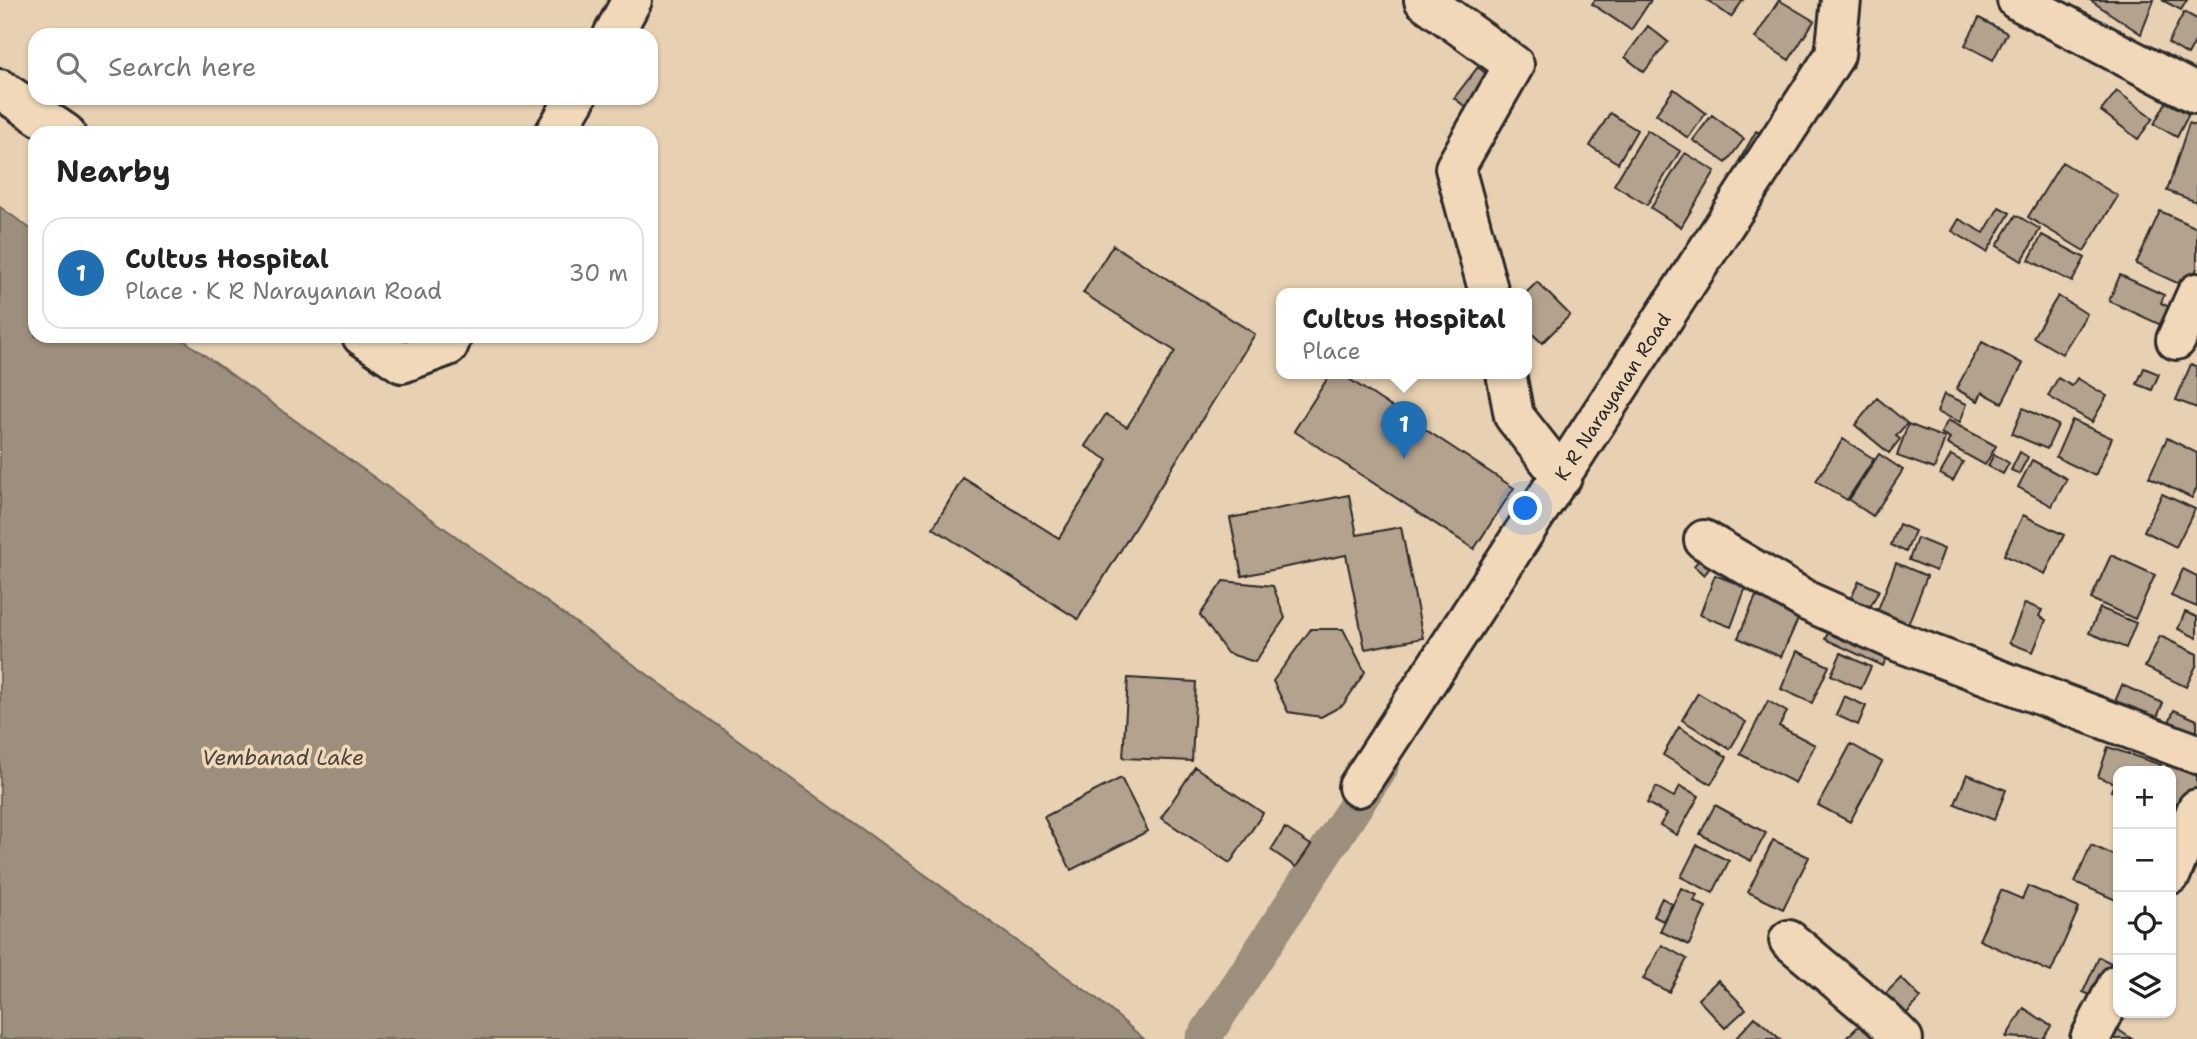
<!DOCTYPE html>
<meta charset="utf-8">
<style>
body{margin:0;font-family:"Shantell Sans",sans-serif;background:#f6f6f6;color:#222}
.controls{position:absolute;right:21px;bottom:21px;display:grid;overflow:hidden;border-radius:14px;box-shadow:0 2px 5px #0004}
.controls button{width:63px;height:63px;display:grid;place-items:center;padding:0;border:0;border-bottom:2px solid #e0e0e0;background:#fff;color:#222;font:35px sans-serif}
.you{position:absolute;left:1526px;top:509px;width:24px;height:24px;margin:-18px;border:5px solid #fff;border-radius:50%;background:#1a73e8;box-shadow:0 0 0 10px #1a73e833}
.badge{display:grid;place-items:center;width:46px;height:46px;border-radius:50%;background:#1f6fb2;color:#fff;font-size:23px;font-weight:700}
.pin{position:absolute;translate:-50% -58px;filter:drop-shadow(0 2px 4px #0008)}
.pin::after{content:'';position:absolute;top:37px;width:24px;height:21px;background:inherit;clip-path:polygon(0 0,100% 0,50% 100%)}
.popup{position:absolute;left:1276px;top:288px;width:256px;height:91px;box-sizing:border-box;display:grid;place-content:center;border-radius:14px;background:#fff;filter:drop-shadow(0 2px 5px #0005);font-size:23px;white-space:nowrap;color:#767676}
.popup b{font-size:26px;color:#222}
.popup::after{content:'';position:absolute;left:50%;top:100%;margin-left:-14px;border:14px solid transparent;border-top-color:#fff}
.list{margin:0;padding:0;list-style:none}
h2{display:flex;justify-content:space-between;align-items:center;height:91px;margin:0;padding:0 28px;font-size:30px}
h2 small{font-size:23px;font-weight:400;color:#767676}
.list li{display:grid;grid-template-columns:46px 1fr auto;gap:21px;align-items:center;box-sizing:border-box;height:112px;margin:0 14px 14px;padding:0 14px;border:2px solid #e0e0e0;border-radius:21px}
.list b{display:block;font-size:26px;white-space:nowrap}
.list p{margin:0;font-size:23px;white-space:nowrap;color:#767676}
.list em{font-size:23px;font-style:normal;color:#767676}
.icon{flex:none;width:38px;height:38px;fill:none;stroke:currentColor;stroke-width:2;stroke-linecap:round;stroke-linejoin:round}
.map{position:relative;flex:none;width:2197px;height:1039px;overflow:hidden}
.search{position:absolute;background:#fff;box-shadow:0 2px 5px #0004;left:28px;top:28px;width:630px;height:77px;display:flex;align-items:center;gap:18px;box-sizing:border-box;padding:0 24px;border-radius:21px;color:#767676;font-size:26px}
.panel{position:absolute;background:#fff;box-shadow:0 2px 5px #0004;left:28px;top:126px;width:630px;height:217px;border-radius:21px}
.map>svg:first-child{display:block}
.water{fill:#9d8f7d;stroke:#6f675c;stroke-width:2}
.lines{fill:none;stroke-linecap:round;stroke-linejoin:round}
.canal{stroke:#9d8f7d;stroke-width:35}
.building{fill:#b3a28d;stroke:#2b2b2b;stroke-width:2}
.minor-casing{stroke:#2b2b2b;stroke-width:44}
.minor{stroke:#f0d8b8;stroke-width:38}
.labels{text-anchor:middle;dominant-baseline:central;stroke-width:7;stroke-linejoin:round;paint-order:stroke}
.street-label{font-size:19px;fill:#2b2b2b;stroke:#f0d8b8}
.water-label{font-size:21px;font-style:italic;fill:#484440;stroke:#f0d8b8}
</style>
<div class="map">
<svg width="2197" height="1039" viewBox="0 0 2197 1039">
<rect width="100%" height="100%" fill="#e8d1b2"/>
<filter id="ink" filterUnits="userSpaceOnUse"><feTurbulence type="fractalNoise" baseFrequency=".0143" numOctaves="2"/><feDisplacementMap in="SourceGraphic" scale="14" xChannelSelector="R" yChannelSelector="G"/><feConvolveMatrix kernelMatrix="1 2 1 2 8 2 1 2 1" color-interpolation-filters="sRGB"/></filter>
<g filter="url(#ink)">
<path class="water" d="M0 207 35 232V336H178L1096 998 1144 1039H0Z"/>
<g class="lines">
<path class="canal" d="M1203 1039 1381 767"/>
</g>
<path class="building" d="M1595 0H1651L1631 30 1592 4Z
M1707 0H1743L1731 17Z
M1779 0 1814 21 1789 60 1755 38Z
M2090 0H2154L2141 34Z
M2162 0H2187L2181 10Z
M2184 12 2197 19V38L2188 55 2168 43Z
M1979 18 2007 33 1993 60 1965 45Z
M1648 26 1668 42 1644 72 1625 57Z
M1478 67 1499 84 1476 115 1454 98Z
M1674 89 1706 113 1688 138 1656 114Z
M2117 91 2153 118 2138 139 2101 111Z
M2166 102 2189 114 2177 137 2154 124Z
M1610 113 1637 130 1618 163 1590 146Z
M1712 115 1744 139 1726 163 1693 140Z
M2189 123 2197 126V202L2167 191Z
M1647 130 1680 151 1647 205 1614 185Z
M1756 131 1767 137 1750 167 1739 161Z
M1685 153 1715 171 1681 227 1651 208Z
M2062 162 2118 196 2084 251 2028 217Z
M1999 207 2010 213 1987 252 1952 231 1959 219 1984 233Z
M2160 211 2197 228V268L2188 288 2136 264Z
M2016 215 2040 229 2022 261 1997 246Z
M2042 235 2085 258 2072 282 2029 260Z
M1113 245 1255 334 1078 619 933 528 963 478 1059 538 1108 460 1085 446 1106 414 1127 427 1175 351 1083 293Z
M2120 275 2164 295 2161 303 2169 307 2161 325 2109 301Z
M1537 282 1570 315 1542 343 1526 328V293Z
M2058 296 2087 314 2062 354 2033 337Z
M1982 342 2023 364 2002 403 1982 392 1978 401 1956 389Z
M2191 364 2197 367V408L2176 400Z
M2144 368 2159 374 2152 390 2137 384Z
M1331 373H1340L1514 488 1474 549 1294 431Z
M2058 378 2072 386 2077 378 2107 396 2092 422 2048 396Z
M1944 394 1967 404 1960 422 1937 412Z
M1877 398 1907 423 1896 436 1900 439 1889 453 1855 425Z
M2023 408 2058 425 2047 449 2012 434Z
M1948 420 1996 446 1985 465 1947 444 1950 438 1941 433Z
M2072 420 2112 438 2095 476 2056 457Z
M1908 424 1945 438 1934 469 1897 456Z
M2167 438 2197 453V487L2192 498 2149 477Z
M1843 439 1874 459 1847 500 1816 481Z
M2020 452 2028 457 2019 474 2011 470Z
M1879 454 1903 470 1873 516 1849 500Z
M1994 454 2009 463 2003 474 1988 466Z
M1951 455 1963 462 1953 481 1940 474Z
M2032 460 2067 479 2052 506 2018 487Z
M2162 494 2195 509 2176 547 2144 531Z
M1349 495 1357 535 1401 527 1423 638 1365 649 1346 555 1242 576 1230 518Z
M2023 515 2064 535 2045 574 2004 555Z
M1899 524 1915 531 1906 552 1891 545Z
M1917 538 1944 549 1936 571 1909 560Z
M1708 548 1719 557 1704 575 1694 566Z
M2111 555 2155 575 2135 619 2091 599Z
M1896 563 1927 576 1905 632 1874 620Z
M2183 569 2197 576V607L2171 596Z
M1715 575 1746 587 1731 627 1700 615Z
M1223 581 1273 586 1285 618 1255 662 1227 653 1200 615Z
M1859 581 1879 590 1864 619 1845 610Z
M1756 596 1800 615 1781 657 1738 638Z
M2025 603 2042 610 2039 616 2046 620 2033 652 2009 643Z
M2100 608 2136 623 2126 648 2089 633Z
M2185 612 2197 617V638L2178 629Z
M1835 619 1892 645 1883 666 1825 639Z
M1311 629H1343L1365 672 1343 705 1321 717 1288 712 1273 681Z
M2160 636 2197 654V664L2186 687 2145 667Z
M1797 651 1829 666 1812 703 1781 689Z
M1841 653 1871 667 1861 689 1831 675Z
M1128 678 1196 682 1192 761 1123 758Z
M2122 685 2163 703 2152 729 2111 711Z
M1698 693 1746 722 1730 749 1682 720Z
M1844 696 1866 706 1858 725 1836 715Z
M1768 701 1787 712 1779 726 1815 745 1795 783 1740 754Z
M2174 710 2197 720V751L2163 737Z
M1679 727 1727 757 1711 784 1663 755Z
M1851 744 1882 762 1850 822 1818 805Z
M2108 747 2161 765 2158 771H2118V793L2111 791 2114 783 2098 777Z
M2181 764 2191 768 2190 773 2197 776V787L2185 819 2171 814V771H2166L2168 765 2179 769Z
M1195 767 1263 813 1230 863 1161 818Z
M1967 774 2006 790 1994 820 1955 804Z
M1121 778 1148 831 1071 870 1044 817Z
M1680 786 1699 796 1677 835 1660 825 1667 814 1647 803 1656 787 1674 797Z
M1715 805 1766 833 1751 861 1700 834Z
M1285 828 1311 845 1296 867 1271 850Z
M1773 840 1809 857 1783 909 1748 892Z
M1697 845 1729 861 1713 893 1681 877Z
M2091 845 2118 857V901L2075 882Z
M2028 886 2079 908 2051 972 1979 940 2001 890 2022 899Z
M1681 888 1697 895 1694 901 1706 907 1689 945 1660 931Z
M1662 898 1672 904 1663 921 1653 916Z
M1662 945 1687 959 1669 992 1643 979Z
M2099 957 2115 965 2100 999 2083 992Z
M1901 978 1921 998 1905 1015 1884 995Z
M1718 980 1746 1009 1725 1028 1698 999Z
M2024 1008 2051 1026 2043 1039 2006 1037Z
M1755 1017 1780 1039H1735Z
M1864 1021 1877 1034 1872 1039H1845Z
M2117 1029 2132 1039H2111Z"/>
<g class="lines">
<defs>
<g id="minor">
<path d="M1424 0 1514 65 1455 168 1489 293"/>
<path d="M2017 0 2197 94"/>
<path d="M613 35 632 0"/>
<path d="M0 89 65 133"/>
<path d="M555 133 576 98"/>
<path d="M362 336 402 363 448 346 452 336"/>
<path d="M2176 340 2197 293"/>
<path d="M1506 373 1514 416 1562 477"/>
<path d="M1704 540 1809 602 1899 642 2197 754"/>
<path id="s1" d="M1358 787 1835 55 1841 0"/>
<path d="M2171 874 2197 809"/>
<path d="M1789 940 1882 1018 1903 1039"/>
<path d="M2090 1039 2118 984"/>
</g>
</defs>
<use href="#minor" class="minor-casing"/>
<use href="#minor" class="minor"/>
</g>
</g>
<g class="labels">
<g class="street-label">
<text stroke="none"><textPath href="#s1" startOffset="466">K R Narayanan Road</textPath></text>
</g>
<g class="water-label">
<text x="283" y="758">Vembanad Lake</text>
</g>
</g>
</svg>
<div class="controls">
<button>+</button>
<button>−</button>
<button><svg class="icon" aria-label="locate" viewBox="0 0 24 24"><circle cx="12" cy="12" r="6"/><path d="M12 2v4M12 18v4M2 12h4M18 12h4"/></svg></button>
<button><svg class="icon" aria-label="layers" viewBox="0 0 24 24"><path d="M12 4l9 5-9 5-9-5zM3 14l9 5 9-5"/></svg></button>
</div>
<div class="you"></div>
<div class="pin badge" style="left:1404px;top:459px">1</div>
<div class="popup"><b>Cultus Hospital</b>Place</div>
<div class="search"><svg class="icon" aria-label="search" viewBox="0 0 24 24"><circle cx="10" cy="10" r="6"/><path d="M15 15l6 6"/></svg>Search here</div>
<section class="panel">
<h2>Nearby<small></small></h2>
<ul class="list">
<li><span class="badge">1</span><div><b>Cultus Hospital</b><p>Place · K R Narayanan Road</p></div><em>30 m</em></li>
</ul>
</section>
</div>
